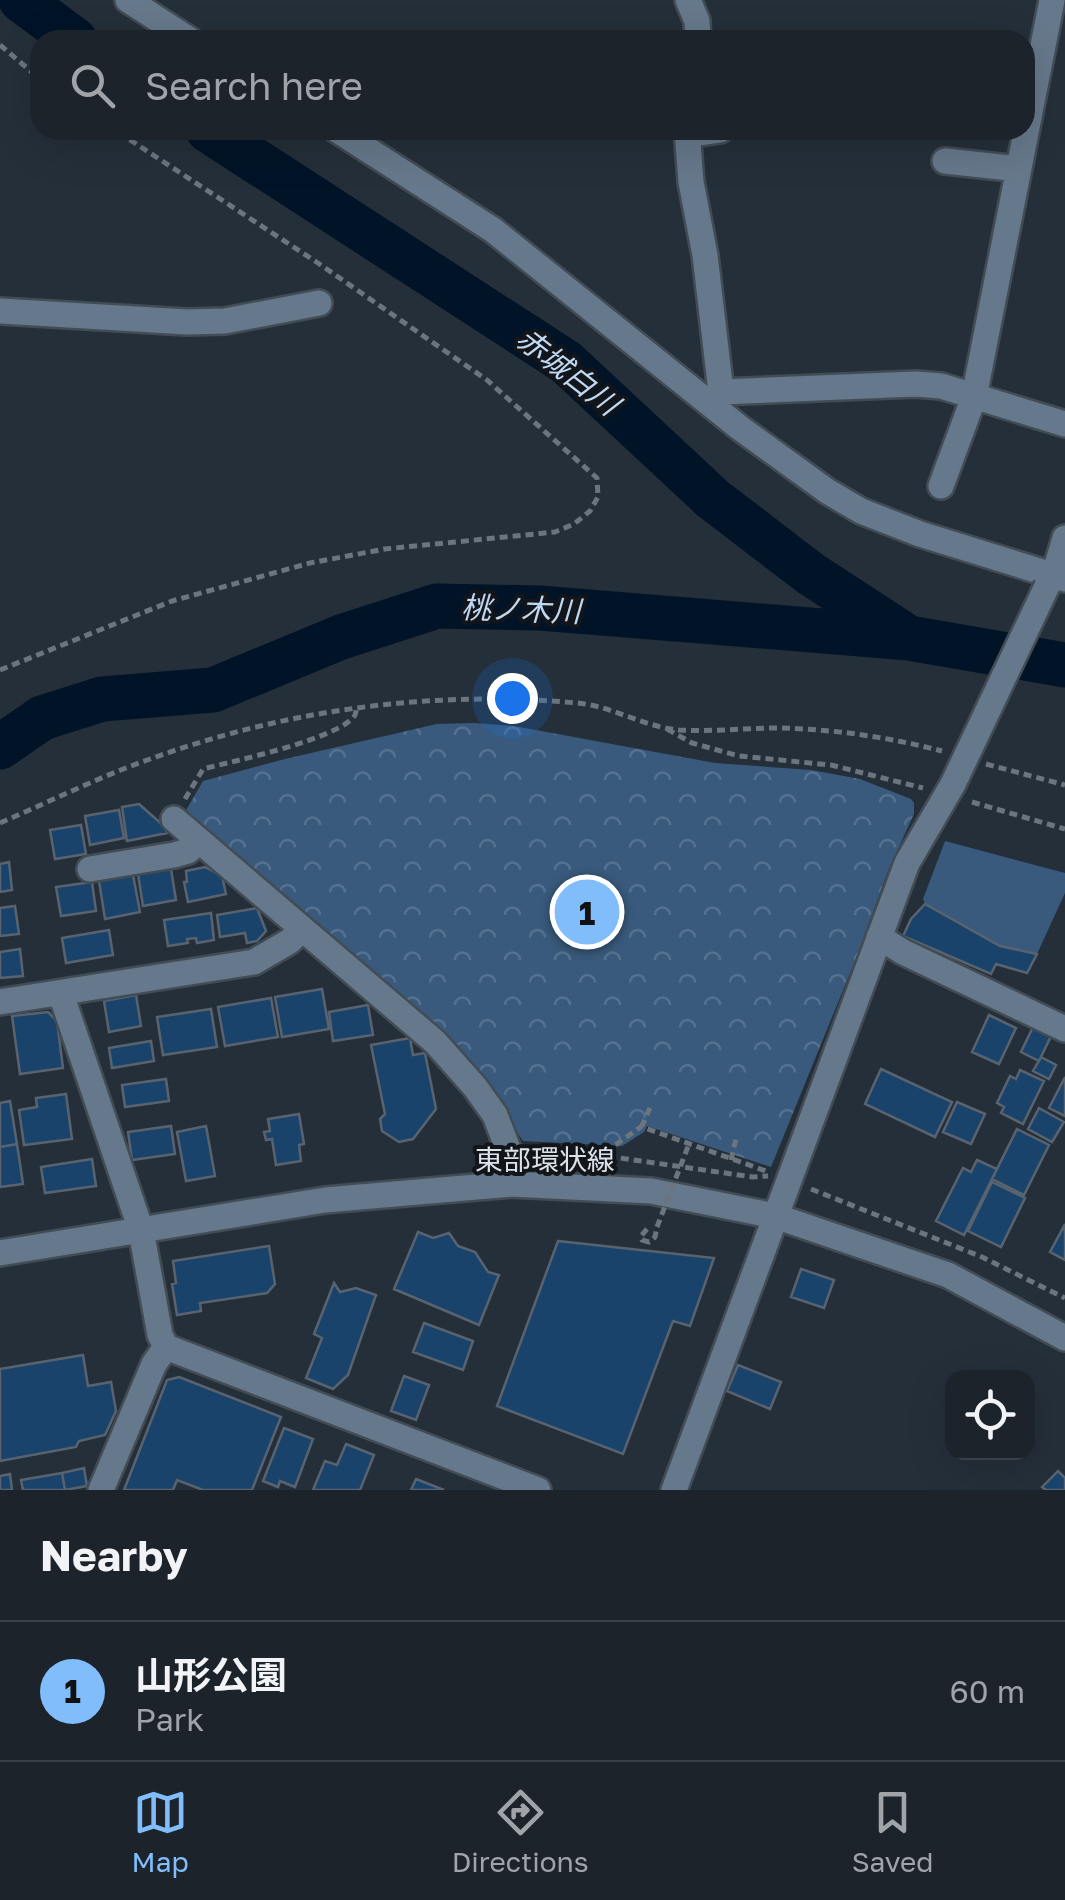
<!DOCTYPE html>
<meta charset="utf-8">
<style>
body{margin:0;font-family:"Golos Text","Noto Sans JP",sans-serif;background:#252b33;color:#f1f3f6}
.controls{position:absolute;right:30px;bottom:30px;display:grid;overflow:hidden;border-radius:20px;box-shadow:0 10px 40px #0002}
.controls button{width:90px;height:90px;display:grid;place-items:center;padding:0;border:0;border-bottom:2px solid #3a4047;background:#1c232b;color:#f1f3f6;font:50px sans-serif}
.you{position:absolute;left:512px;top:698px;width:35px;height:35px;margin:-25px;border:8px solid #fff;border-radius:50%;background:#1a73e8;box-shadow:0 0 0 15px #1a73e833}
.badge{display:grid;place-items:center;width:65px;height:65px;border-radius:50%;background:#80bdfa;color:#111;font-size:32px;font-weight:700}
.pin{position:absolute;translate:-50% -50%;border:5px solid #fff;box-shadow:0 2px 10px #0006}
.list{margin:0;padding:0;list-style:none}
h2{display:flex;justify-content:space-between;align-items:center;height:130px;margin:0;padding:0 40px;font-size:42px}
h2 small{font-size:32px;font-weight:400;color:#a0a4a9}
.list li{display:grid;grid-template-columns:65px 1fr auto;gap:30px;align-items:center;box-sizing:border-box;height:140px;padding:0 40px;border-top:2px solid #3a4047}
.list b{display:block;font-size:38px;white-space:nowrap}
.list p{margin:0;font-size:32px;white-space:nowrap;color:#a0a4a9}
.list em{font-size:32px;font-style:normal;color:#a0a4a9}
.icon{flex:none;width:55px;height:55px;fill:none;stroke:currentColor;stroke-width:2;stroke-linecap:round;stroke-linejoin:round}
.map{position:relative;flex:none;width:1065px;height:1490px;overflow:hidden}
.search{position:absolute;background:#1c232b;box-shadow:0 10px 40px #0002;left:30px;right:30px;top:30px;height:110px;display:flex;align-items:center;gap:25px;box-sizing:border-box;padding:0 35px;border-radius:30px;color:#a0a4a9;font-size:38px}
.sheet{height:270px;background:#1c232b}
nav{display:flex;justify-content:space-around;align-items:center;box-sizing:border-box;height:140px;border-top:2px solid #3a4047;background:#1c232b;font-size:28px;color:#a0a4a9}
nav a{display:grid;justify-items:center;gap:5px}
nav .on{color:#80bdfa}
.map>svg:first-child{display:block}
.green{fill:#395a7c}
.park{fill:url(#park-crowns)}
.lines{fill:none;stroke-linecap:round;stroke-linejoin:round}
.river{stroke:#011427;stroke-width:45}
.building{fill:#19436a;stroke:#59636f;stroke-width:2.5}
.minor-casing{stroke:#424c55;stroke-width:30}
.path{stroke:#6c747d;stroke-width:5;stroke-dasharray:8 5;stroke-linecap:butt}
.minor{stroke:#66788b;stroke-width:25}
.minor-bridge-casing{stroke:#424c55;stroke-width:30;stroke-linecap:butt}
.path-bridge{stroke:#6c747d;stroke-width:5;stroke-dasharray:8 5;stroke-linecap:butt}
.minor-bridge{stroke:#66788b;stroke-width:25}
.labels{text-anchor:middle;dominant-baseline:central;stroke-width:8;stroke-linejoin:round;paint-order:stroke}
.street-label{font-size:28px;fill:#dce2e9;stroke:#12161b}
.water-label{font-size:30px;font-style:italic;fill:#c0d8f2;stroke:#12161b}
</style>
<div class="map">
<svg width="1065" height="1490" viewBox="0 0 1065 1490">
<defs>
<pattern id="park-crowns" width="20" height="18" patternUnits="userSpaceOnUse" patternTransform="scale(2.5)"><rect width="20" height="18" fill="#395a7c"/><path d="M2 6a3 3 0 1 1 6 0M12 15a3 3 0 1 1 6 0" fill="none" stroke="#55718f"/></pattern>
</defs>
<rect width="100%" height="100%" fill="#252f39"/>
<path class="green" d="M945 841 1065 873V893L1037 954 1000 946 925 904 923 899Z"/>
<path class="park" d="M474 723 514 726 715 763 811 770 860 779 911 799 914 803V814L887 873 859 951 771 1167 647 1126 644 1132 622 1146 523 1141 494 1095 185 812 203 781 285 759 437 724Z"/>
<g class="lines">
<path class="river" d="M21 0 75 40
M208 130 566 362 713 499 811 574 903 634
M0 747 42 718 102 699 213 690 341 637 437 606 540 608 909 638 1065 665"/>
</g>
<path class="building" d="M139 804 165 827 167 833 127 841 122 807Z
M119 810 124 838 90 845 85 816Z
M81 825 86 854 55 859 50 830Z
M9 862 12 890 0 892V864Z
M205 867 222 876 226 894 188 902 184 882H187L186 871Z
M171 869 176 900 143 906 138 874Z
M133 875 140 912 105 919 99 881Z
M92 882 96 911 61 916 56 887Z
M925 904 1000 946 1037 954 1027 973 996 964 991 974 903 936 911 919Z
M15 906 19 934 0 936V908Z
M257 908 266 931 257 941 247 943 245 933 220 937 217 915Z
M211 913 214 940 197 943 196 938 187 939 188 943 168 946 164 920Z
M109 930 113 955 66 963 62 938Z
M20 949 23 976 0 978V952Z
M322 989 329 1029 282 1037 275 997Z
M136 995 141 1026 109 1032 104 1001Z
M271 998 278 1037 225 1046 218 1007Z
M368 1005 373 1035 333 1041 329 1012Z
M211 1009 217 1047 163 1055 157 1017Z
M48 1012 57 1021 63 1068 20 1074 12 1016Z
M989 1015 1016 1028 999 1064 972 1052Z
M1033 1027 1051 1036 1039 1061 1021 1052Z
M410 1038 413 1055 425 1053 436 1109 413 1139 399 1142 382 1131 380 1119 385 1114 371 1045Z
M151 1041 154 1061 112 1068 109 1048Z
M1041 1057 1056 1065 1049 1079 1033 1071Z
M881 1069 952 1102 935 1137 865 1104Z
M1020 1070 1044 1081 1023 1124 1001 1113 1004 1107 997 1103 1010 1076 1016 1079Z
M1065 1077V1116L1049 1108Z
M166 1079 169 1101 125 1107 122 1085Z
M66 1094 72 1139 24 1145 19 1110 37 1107 36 1098Z
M10 1101 17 1144 0 1147V1103Z
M957 1102 985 1114 971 1144 943 1132Z
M1039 1108 1064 1122 1052 1142 1028 1129Z
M299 1114 304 1144 299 1145 301 1161 276 1165 272 1139 266 1140 264 1132 270 1131 268 1119Z
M171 1126 175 1154 132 1160 128 1132Z
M206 1126 215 1176 186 1181 177 1132Z
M1017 1129 1049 1145 1024 1195 992 1179Z
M17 1144 23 1184 0 1187V1147Z
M92 1159 96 1186 45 1193 41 1167Z
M977 1160 997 1169 964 1235 936 1221 963 1168 971 1172Z
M992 1182 1025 1198 1001 1247 968 1231Z
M1065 1224V1260L1050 1252Z
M418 1232 433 1238 449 1233 458 1246 475 1252 488 1272 499 1275 479 1325 394 1289Z
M558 1241 714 1258 690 1326 673 1321 623 1454 497 1406Z
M269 1246 275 1284 267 1293 200 1303 201 1311 177 1315 172 1284 176 1283 173 1261Z
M801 1269 834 1280 824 1308 791 1297Z
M334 1283 340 1292 356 1288 376 1295 348 1375 333 1389 306 1378 322 1338 314 1334Z
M424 1323 473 1341 463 1370 413 1352Z
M83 1355 88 1386 111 1382 116 1411 105 1435 79 1441 76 1447 0 1461V1369Z
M738 1365 781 1382 770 1409 727 1391Z
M404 1376 429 1385 416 1420 391 1411Z
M179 1377 281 1417 252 1490H203L177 1480 173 1490H124L167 1380Z
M284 1428 313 1439 295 1487 280 1481 278 1487 263 1481Z
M346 1444 374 1455 360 1490H313L325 1461 337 1465Z
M84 1468 87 1486 65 1490 62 1473Z
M1058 1471 1065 1478V1490H1046L1042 1487Z
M62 1473 65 1490H23L21 1480Z
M10 1474 12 1490H0V1476Z
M416 1479 444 1490H411Z"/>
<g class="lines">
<defs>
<path id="minor" d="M128 0 190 40
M688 0 697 21 698 40
M337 130 493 230 740 428 827 491 861 511 920 534 1065 579
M687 130 691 182 705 255 721 392
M687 135 720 130
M945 161 1019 169
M0 311 187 322 225 321 319 303
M709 403 721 392 916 384 941 386 1065 424
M941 486 974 397 1052 0
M1047 586 1054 575 1065 538
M174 819 435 1042 475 1087 495 1115 508 1149 511 1184
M90 869 174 855 188 851 200 841
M879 937 903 952 1065 1029
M61 994 141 1230 160 1335 166 1347 538 1490
M0 1002 254 962 290 941 302 929
M0 1253 325 1200 511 1184 651 1191 775 1216 948 1275 1065 1338
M101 1490 154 1364 166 1347
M674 1490 907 863 953 784"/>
</defs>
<use href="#minor" class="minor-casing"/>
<path class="path" d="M0 45 40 79
M0 670 172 601 310 563 385 549 555 532 574 524 590 511 598 497 597 478 487 380 318 263 115 130
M667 729 692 743 739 756 831 765 923 788
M986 764 1065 785
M185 799 203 769C233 761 340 739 355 715 356 712 356 710 357 707
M972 802 1065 829
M0 823C51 801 101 776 153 758 289 709 434 690 577 703 612 706 644 727 679 730 712 732 745 728 778 728 833 729 888 737 942 751
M650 1108 642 1126 645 1128 766 1171
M530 1153 613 1157 753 1177 768 1176
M613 1157 614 1146 642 1126
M731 1160 736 1139
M811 1189 982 1257 1065 1298
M647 1229 641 1236 642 1240 649 1242 655 1237 657 1227"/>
<use href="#minor" class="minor"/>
<defs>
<path id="minor-bridge" d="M953 784 1047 586"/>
</defs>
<use href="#minor-bridge" class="minor-bridge-casing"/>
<path class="path-bridge" d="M657 1227 689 1144"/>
<use href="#minor-bridge" class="minor-bridge"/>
</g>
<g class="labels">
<g class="street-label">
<text x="545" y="1159">東部環状線</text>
</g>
<g class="water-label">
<text transform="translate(568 371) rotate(38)">赤城白川</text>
<text transform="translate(521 609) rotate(2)">桃ノ木川</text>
</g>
</g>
</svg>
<div class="controls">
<button><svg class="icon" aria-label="locate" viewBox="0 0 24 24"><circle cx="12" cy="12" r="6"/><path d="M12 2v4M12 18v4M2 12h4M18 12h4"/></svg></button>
</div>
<div class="you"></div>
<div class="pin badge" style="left:587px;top:912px">1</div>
<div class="search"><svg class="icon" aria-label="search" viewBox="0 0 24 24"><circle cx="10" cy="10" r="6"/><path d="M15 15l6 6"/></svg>Search here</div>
</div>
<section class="sheet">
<h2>Nearby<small></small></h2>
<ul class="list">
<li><span class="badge">1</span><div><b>山形公園</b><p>Park</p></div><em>60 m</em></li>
</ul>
</section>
<nav>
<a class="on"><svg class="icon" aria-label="map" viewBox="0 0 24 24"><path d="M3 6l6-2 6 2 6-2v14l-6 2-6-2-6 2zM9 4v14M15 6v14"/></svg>Map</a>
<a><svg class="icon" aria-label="directions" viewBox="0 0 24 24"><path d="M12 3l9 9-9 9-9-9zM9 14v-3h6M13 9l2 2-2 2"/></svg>Directions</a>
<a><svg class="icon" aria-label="saved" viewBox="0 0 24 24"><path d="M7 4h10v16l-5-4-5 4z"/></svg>Saved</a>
</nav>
